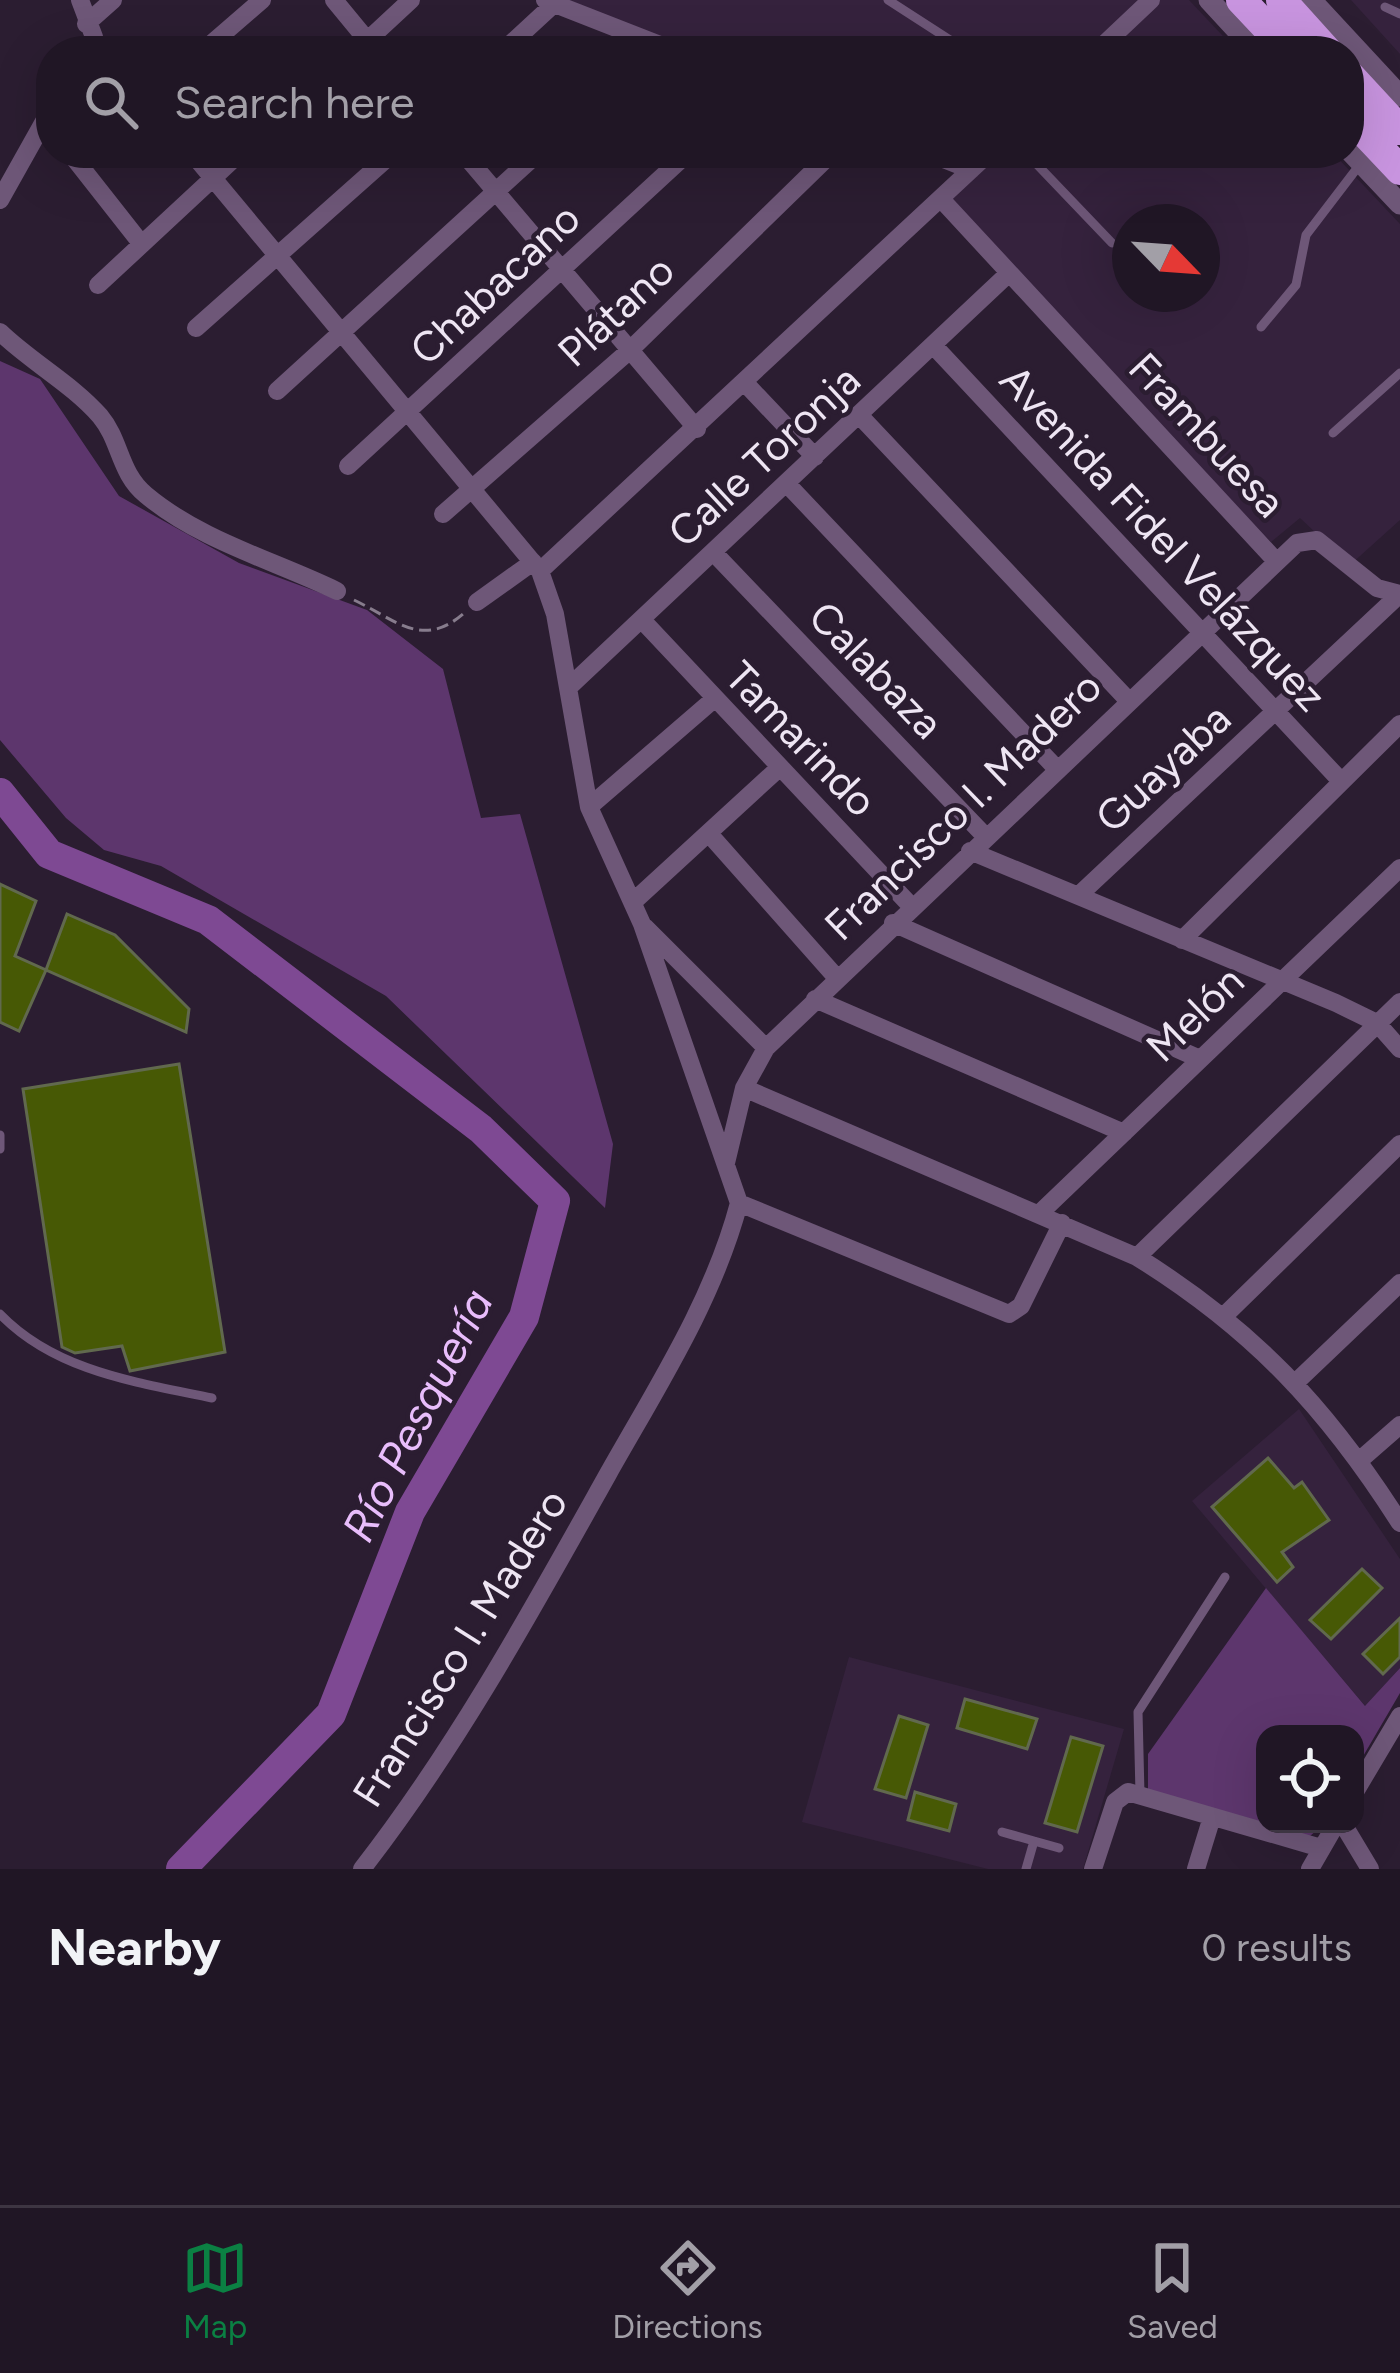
<!DOCTYPE html>
<meta charset="utf-8">
<style>
body{margin:0;font-family:Figtree,sans-serif;background:#2d2332;color:#f1f3f6}
.controls{position:absolute;right:36px;bottom:36px;display:grid;overflow:hidden;border-radius:24px;box-shadow:0 12px 48px #0002}
.controls button{width:108px;height:108px;display:grid;place-items:center;padding:0;border:0;border-bottom:3px solid #3d3542;background:#201625;color:#f1f3f6;font:60px sans-serif}
.compass{position:absolute;left:1112px;top:204px;width:108px;height:108px;border-radius:50%;background:#201625;box-shadow:0 12px 48px #0002;rotate:115deg}
.list{margin:0;padding:0;list-style:none}
h2{display:flex;justify-content:space-between;align-items:center;height:156px;margin:0;padding:0 48px;font-size:51px}
h2 small{font-size:39px;font-weight:400;color:#a29fa7}
.icon{flex:none;width:66px;height:66px;fill:none;stroke:currentColor;stroke-width:2;stroke-linecap:round;stroke-linejoin:round}
.map{position:relative;flex:none;width:1400px;height:1869px;overflow:hidden}
.search{position:absolute;background:#201625;box-shadow:0 12px 48px #0002;left:36px;right:36px;top:36px;height:132px;display:flex;align-items:center;gap:30px;box-sizing:border-box;padding:0 42px;border-radius:48px;color:#a29fa7;font-size:45px}
.sheet{height:336px;background:#201625}
nav{display:flex;justify-content:space-around;align-items:center;box-sizing:border-box;height:168px;border-top:3px solid #3d3542;background:#201625;font-size:33px;color:#a29fa7}
nav a{display:grid;justify-items:center;gap:6px}
nav .on{color:#0b8043}
.map>svg:first-child{display:block}
.built{fill:#35223d;fill-rule:evenodd}
.green{fill:#5d366d}
.lines{fill:none;stroke-linecap:round;stroke-linejoin:round}
.river{stroke:#7e4993;stroke-width:30}
.building{fill:#475905;stroke:#61694e;stroke-width:3}
.path{stroke:#877c8d;stroke-width:3;stroke-dasharray:12 6;stroke-linecap:butt}
.service{stroke:#6e5778;stroke-width:9}
.minor{stroke:#6e5778;stroke-width:18}
.tertiary{stroke:#6e5778;stroke-width:21}
.trunk{stroke:#c894df;stroke-width:30}
.labels{text-anchor:middle;dominant-baseline:central;stroke-width:9;stroke-linejoin:round;paint-order:stroke}
.street-label{font-size:42px;fill:#eee5f3;stroke:#2b1d31}
.water-label{font-size:45px;font-style:italic;fill:#e8bdfb;stroke:#2b1d31}
</style>
<div class="map">
<svg width="1400" height="1869" viewBox="0 0 1400 1869">
<rect width="100%" height="100%" fill="#2b1d31"/>
<path class="built" d="M569 0H1189L1237 51H692Z
M1351 0H1400V54Z
M938 153H1333L1400 224V520L1350 565 1300 518 1271 542 949 206 969 166ZM1130 222H1202V294H1130Z
M1299 1409 1400 1559V1668L1366 1707 1192 1501Z
M849 1657 1124 1729 1083 1869H988L802 1822Z"/>
<path class="green" d="M0 361 40 379 119 496 239 563 367 610 443 669 481 818 520 814 613 1144 605 1208 386 996 161 866 104 850 66 818 0 740Z
M1266 1588 1365 1706 1400 1668V1693L1355 1770V1734H1265V1824H1324L1310 1836 1148 1795V1754Z"/>
<g class="lines">
<path class="river" d="M0 793 49 854 208 920 481 1129 555 1201 524 1317 410 1512 331 1714 181 1869"/>
</g>
<path class="building" d="M0 884 36 901 15 956 46 970 19 1031 0 1022Z
M67 914 115 935 189 1009 186 1032 46 970Z
M179 1064 225 1352 130 1371 122 1346 75 1353 62 1347 23 1089Z
M1268 1458 1294 1488 1302 1482 1329 1520 1282 1552 1293 1567 1277 1582 1212 1507Z
M1362 1569 1382 1588 1331 1639 1310 1620Z
M1400 1618V1657L1383 1674 1363 1654Z
M965 1699 1037 1719 1027 1749 957 1728Z
M899 1716 928 1725 906 1798 875 1789Z
M1071 1737 1103 1746 1077 1832 1045 1823Z
M915 1792 956 1804 949 1831 908 1820Z"/>
<g class="lines">
<path class="path" d="M354 600C396 620 422 649 463 614"/>
<path class="service" d="M888 0 967 51
M1385 7 1400 14
M1026 153 1112 243
M1261 327 1296 285 1306 235 1361 163
M1333 433 1400 373
M0 1135V1149
M0 1314C55 1371 136 1382 212 1398
M1140 1794 1138 1712 1225 1577
M1002 1832 1034 1841
M1026 1869 1034 1841 1059 1848"/>
<path class="minor" d="M80 0 94 37 85 51
M334 0 376 51
M545 0 675 51
M86 24 113 0
M203 51 262 0
M356 51 411 0
M503 51 554 4
M1097 51 1151 0
M70 153 140 242
M192 153 540 571 555 614 589 807 642 924 739 1203
M463 153 697 429
M928 153 971 170
M941 199 1276 561
M0 200 51 109
M98 285 240 153
M196 328 393 153
M0 332C31 362 72 384 100 416 121 441 119 473 146 495 201 541 273 560 337 591
M933 345 1340 780
M746 384 815 457
M277 391 538 153
M860 416 1127 699
M348 466 688 153
M788 485 1055 767
M443 514 629 351 832 153
M715 554 985 836
M540 571 989 153
M477 602 533 562
M642 620 911 906
M569 687 1007 275
M589 807 713 700
M711 836 836 977
M970 851 1336 1003 1377 1023 1400 1049
M1079 895 1400 594
M633 902 779 768
M893 923 1200 1059
M645 927 766 1048
M1182 940 1400 724
M815 999 1124 1133
M744 1088 1137 1257C1253 1329 1327 1408 1400 1523
M726 1163 744 1088 766 1048 1297 543 1317 540 1377 588 1400 594
M739 1203 1009 1314 1021 1306 1062 1223
M1040 1213 1400 868
M1137 1257 1400 1002
M1226 1314 1400 1144
M1294 1384 1400 1283
M1360 1460 1400 1425
M1355 1792 1400 1716
M1343 1824 1370 1869
M362 1869C457 1747 533 1608 608 1474 657 1387 713 1301 739 1203
M1093 1869 1115 1802 1128 1792 1321 1848
M1196 1869 1212 1817
M1310 1869 1336 1824"/>
<path class="tertiary" d="M1209 0 1256 51
M1311 0 1400 96
M1349 150 1400 204"/>
<path class="trunk" d="M1241 0 1289 51
M1281 0 1327 51
M1349 75 1400 130
M1349 116 1400 170"/>
</g>
<g class="labels">
<g class="street-label">
<text transform="translate(495 284) rotate(-43)">Chabacano</text>
<text transform="translate(616 311) rotate(-43)">Plátano</text>
<text transform="translate(1207 435) rotate(47)">Frambuesa</text>
<text transform="translate(764 456) rotate(-43)">Calle Toronja</text>
<text transform="translate(1163 538) rotate(47)">Avenida Fidel Velázquez</text>
<text transform="translate(876 670) rotate(46)">Calabaza</text>
<text transform="translate(801 739) rotate(46)">Tamarindo</text>
<text transform="translate(1163 768) rotate(-43)">Guayaba</text>
<text transform="translate(963 806) rotate(-44)">Francisco I. Madero</text>
<text transform="translate(1195 1014) rotate(-44)">Melón</text>
<text transform="translate(460 1648) rotate(-58)">Francisco I. Madero</text>
</g>
<g class="water-label">
<text transform="translate(417 1415) rotate(-63)">Río Pesquería</text>
</g>
</g>
</svg>
<div class="controls">
<button><svg class="icon" aria-label="locate" viewBox="0 0 24 24"><circle cx="12" cy="12" r="6"/><path d="M12 2v4M12 18v4M2 12h4M18 12h4"/></svg></button>
</div>
<svg class="compass" viewBox="-18 -18 36 36"><path d="M0-13l5 13h-10z" fill="#e53935"/><path d="M0 13l5-13h-10z" fill="#a29fa7"/></svg>
<div class="search"><svg class="icon" aria-label="search" viewBox="0 0 24 24"><circle cx="10" cy="10" r="6"/><path d="M15 15l6 6"/></svg>Search here</div>
</div>
<section class="sheet">
<h2>Nearby<small>0 results</small></h2>
<ul class="list">
</ul>
</section>
<nav>
<a class="on"><svg class="icon" aria-label="map" viewBox="0 0 24 24"><path d="M3 6l6-2 6 2 6-2v14l-6 2-6-2-6 2zM9 4v14M15 6v14"/></svg>Map</a>
<a><svg class="icon" aria-label="directions" viewBox="0 0 24 24"><path d="M12 3l9 9-9 9-9-9zM9 14v-3h6M13 9l2 2-2 2"/></svg>Directions</a>
<a><svg class="icon" aria-label="saved" viewBox="0 0 24 24"><path d="M7 4h10v16l-5-4-5 4z"/></svg>Saved</a>
</nav>
